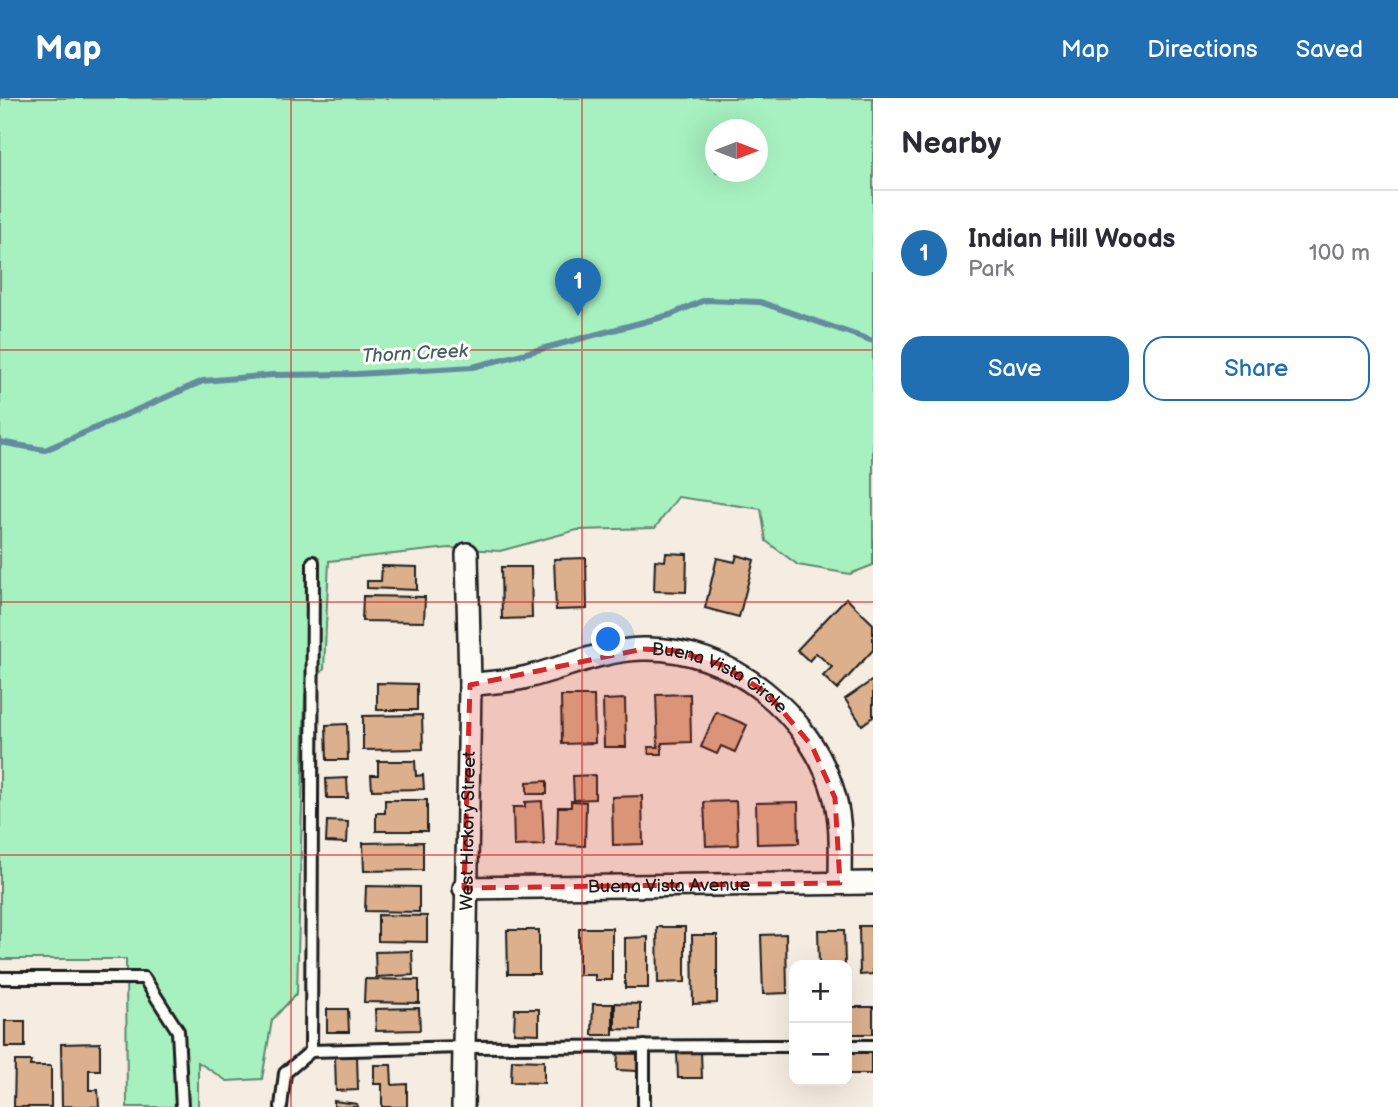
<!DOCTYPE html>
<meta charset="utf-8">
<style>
body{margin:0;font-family:"Balsamiq Sans",sans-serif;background:#f7f7f7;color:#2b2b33}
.controls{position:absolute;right:21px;bottom:21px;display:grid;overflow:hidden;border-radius:14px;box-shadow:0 7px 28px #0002}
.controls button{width:63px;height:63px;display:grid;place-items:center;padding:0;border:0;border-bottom:2px solid #e1e1e2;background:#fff;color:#2b2b33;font:35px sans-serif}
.compass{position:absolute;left:705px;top:21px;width:63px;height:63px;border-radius:50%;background:#fff;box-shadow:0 7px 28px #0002;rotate:90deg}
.you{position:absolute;left:609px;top:542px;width:24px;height:24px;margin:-18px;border:5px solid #fff;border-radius:50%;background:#1a73e8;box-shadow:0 0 0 10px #1a73e833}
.badge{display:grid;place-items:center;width:46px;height:46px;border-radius:50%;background:#1f6fb2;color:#fff;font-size:23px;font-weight:700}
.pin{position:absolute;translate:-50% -58px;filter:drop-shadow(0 2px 4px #0008)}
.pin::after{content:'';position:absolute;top:37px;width:24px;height:21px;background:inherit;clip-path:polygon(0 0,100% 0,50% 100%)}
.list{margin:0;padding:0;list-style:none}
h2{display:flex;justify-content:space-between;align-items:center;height:91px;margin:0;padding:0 28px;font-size:30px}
h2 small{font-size:23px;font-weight:400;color:#7c7c81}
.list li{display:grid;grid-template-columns:46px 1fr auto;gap:21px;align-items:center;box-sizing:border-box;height:126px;padding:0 28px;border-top:2px solid #e1e1e2}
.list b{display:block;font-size:26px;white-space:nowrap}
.list p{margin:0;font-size:23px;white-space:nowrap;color:#7c7c81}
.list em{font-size:23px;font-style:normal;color:#7c7c81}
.actions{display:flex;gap:14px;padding:21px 28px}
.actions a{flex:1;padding:16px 0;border:2px solid #1f6fb2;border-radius:21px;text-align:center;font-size:24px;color:#1f6fb2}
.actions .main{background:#1f6fb2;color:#fff}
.map{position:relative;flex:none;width:873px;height:1009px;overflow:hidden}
header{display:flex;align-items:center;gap:42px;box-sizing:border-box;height:98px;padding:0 35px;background:#1f6fb2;color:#fff}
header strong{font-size:33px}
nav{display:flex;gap:38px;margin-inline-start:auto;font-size:24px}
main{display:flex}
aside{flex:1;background:#fff}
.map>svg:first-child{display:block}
.green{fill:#a7f1c0;stroke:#62866e;stroke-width:2;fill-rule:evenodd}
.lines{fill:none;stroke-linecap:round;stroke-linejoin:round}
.stream{stroke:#638c9e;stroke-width:6}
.building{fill:#dcb08d;stroke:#1c1c1c;stroke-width:2}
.service-casing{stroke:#1c1c1c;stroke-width:16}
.minor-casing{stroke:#1c1c1c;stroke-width:26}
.service{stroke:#fdfcf7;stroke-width:10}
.minor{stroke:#fdfcf7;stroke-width:21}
.marked{fill:#d62828;fill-opacity:0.2;stroke:#d62828;stroke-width:5;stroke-dasharray:14 9;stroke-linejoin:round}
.grid{fill:none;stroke:#d62828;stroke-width:2;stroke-opacity:0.55}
.labels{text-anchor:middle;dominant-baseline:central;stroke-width:6;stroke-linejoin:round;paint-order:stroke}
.street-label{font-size:18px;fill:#1c1c1c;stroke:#fdfcf7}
.water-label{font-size:19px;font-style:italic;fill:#455d68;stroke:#fdfcf7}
</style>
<header>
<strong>Map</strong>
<nav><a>Map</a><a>Directions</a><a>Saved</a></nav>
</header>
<main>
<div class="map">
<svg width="873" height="1009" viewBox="0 0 873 1009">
<rect width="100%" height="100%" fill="#f6ede2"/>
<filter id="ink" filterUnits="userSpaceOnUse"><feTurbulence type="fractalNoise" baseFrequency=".0143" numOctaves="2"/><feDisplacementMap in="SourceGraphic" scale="14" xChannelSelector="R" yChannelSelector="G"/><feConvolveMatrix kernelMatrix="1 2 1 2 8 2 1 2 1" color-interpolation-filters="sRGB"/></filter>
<g filter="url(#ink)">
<path class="green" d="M0 0H873V467L850 476 798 467 766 443 761 411 678 399 655 430 577 432 500 453 449 450 329 463 324 571 305 596 297 895 272 922 262 981 227 983 198 964V1009H127L126 861H0ZM716 32H758V74H716Z"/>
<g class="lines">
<path class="stream" d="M0 344 45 352 203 283 273 277 357 276 473 269 670 217 705 202 760 204 873 243"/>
</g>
<path class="building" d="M666 455 687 456 686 494 654 493 655 462 665 463Z
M737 457 754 462 739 519 705 510 717 460 735 464Z
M586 460 587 511 556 512 554 461Z
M382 468 417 469V492L367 490V483H381Z
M501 469H531L532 520 502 521Z
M363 498 425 499 424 524 362 523Z
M846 500 873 526V552L837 591 823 578 832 569 816 555 809 563 797 552Z
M873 582V619L862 627 845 601Z
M377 585 417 586V612H377Z
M690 596 691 644 662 645V656H649L648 649H658L656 597Z
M561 598H594L595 645 562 646Z
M625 601 626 649H604L603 602Z
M716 614 747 627 735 654 721 648 717 656 701 649Z
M422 617 423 651 363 652V618Z
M347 626 348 662H327L326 627Z
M378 663H415L416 678 423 677 424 691 372 692 371 677H378Z
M595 677V701L574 702 573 678Z
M347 680 348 700H327L326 681Z
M547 683V696H527V684Z
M642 698 643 746 613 747 612 699Z
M385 702H427V733H376V715H385Z
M542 703 544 747 514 748 513 709H525V704Z
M571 703 586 704 585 748 557 747 558 709H571Z
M736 703 738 747 706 748 704 704Z
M798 704 799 745 757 746 756 705Z
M327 723 348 724 347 745 326 744Z
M423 744V772L364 773 363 745Z
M366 788 419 789V814L365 813Z
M378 817 427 818V844L378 843Z
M859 828H873V876L860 877Z
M657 829H685V884L658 885Z
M579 830H612V882H595V877H579Z
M507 832H539V876H508Z
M818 832H844L845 867H819Z
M786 836 787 895 763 896 761 837Z
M692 837H717V905L693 906Z
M648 839V890H625V840Z
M412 853 413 877 376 879 375 854Z
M365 881 419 882V905L364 904Z
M615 905 640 906V932L615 931Z
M593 906H613V937H592Z
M848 909H873V936H847Z
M419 910 420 932 376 933 375 911Z
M327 911H348L349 934H327Z
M515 911H539V936L514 935Z
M5 923H25V949H5Z
M100 945V972H89V992H98L99 1009 62 1008 61 946Z
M849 952H871V976H848Z
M618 953 637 954V973L617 972Z
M701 954 702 980H678L677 955Z
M357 958 358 992 336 993 335 959Z
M512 962 544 963V985L511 984Z
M15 963H31L30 968H51V1009H14Z
M374 967H391L392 987 407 986V1009H382V986H374Z
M334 1003 357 1006 358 1009H334Z"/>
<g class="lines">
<defs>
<path id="service" d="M0 880H144L178 933 182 1009
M644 948V1009
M847 948H873
M311 953 313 464
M281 1009 285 975 311 953 463 949 794 948"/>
<g id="minor">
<path id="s1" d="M470 587C487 584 506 584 523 580 563 571 600 552 642 551 730 548 813 616 835 700 842 727 840 757 840 785"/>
<path id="s2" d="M464 790 873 785"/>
<path id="s3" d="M463 1009 470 587 467 456"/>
</g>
</defs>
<use href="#service" class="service-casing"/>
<use href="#minor" class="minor-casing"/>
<use href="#service" class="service"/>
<use href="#minor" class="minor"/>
</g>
</g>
<path class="marked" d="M643 551 677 553 722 567 767 595 812 648 835 700 840 785 464 790 470 587Z"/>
<path class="grid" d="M291 0V1009M582 0V1009M0 252H873M0 504H873M0 757H873"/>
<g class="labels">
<g class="street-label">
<text stroke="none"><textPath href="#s1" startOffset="261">Buena Vista Circle</textPath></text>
<text stroke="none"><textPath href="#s3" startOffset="276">West Hickory Street</textPath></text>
<text stroke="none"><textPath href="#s2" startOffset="205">Buena Vista Avenue</textPath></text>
</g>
<g class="water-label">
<text transform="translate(415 256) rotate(-3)">Thorn Creek</text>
</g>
</g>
</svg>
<div class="controls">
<button>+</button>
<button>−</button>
</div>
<svg class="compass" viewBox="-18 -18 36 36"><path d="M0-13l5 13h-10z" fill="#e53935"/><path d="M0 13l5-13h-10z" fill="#7c7c81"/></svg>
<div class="you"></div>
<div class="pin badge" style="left:578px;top:218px">1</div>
</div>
<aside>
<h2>Nearby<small></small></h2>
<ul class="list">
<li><span class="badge">1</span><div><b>Indian Hill Woods</b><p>Park</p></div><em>100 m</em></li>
</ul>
<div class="actions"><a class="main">Save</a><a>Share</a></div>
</aside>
</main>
